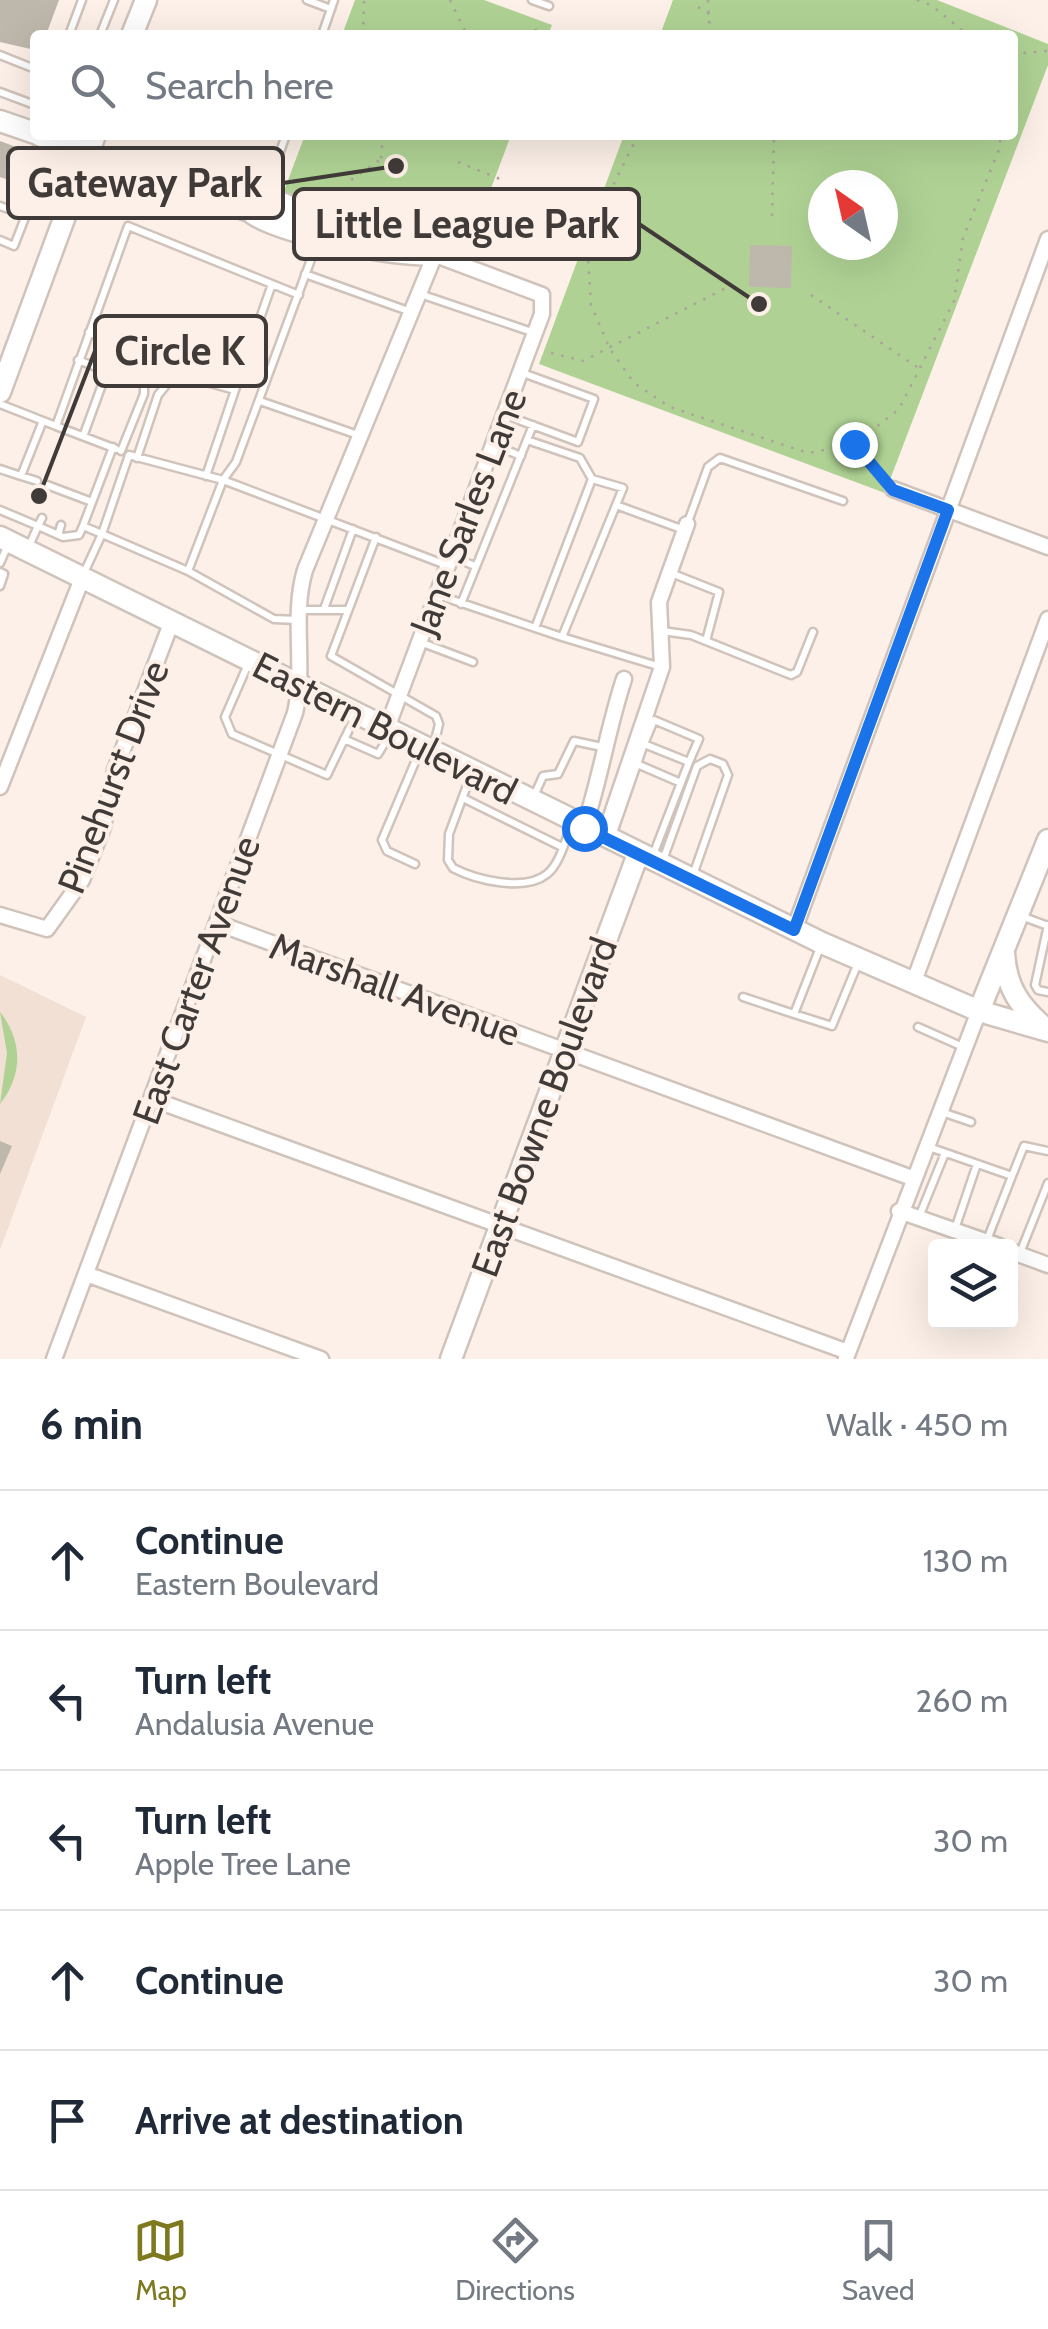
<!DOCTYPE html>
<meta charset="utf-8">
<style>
body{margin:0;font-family:Cabin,sans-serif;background:#f2f2f3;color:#1f2937}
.controls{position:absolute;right:30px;bottom:30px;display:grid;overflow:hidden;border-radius:10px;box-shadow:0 10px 40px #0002}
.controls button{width:90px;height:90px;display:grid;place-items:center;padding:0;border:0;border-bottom:2px solid #e0e1e3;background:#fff;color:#1f2937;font:50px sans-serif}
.compass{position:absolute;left:808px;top:170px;width:90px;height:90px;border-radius:50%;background:#fff;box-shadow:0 10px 40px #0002;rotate:326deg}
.stop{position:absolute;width:30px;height:30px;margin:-22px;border:8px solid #1a73e8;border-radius:50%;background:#fff}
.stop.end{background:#1a73e8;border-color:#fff;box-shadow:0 2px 10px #0008}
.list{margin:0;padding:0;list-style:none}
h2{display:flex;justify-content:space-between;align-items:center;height:130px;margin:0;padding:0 40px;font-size:42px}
h2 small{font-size:32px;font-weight:400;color:#747a83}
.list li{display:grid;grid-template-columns:65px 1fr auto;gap:30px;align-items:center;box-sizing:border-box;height:140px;padding:0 40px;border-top:2px solid #e0e1e3}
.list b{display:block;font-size:38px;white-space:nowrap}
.list p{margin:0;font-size:32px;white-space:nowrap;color:#747a83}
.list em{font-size:32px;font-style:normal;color:#747a83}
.icon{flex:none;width:55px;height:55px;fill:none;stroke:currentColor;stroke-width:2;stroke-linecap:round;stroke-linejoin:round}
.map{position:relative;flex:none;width:1048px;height:1359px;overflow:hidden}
.search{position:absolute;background:#fff;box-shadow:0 10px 40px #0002;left:30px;right:30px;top:30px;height:110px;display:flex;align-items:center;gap:25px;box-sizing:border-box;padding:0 35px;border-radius:10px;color:#747a83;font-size:38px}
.sheet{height:830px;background:#fff}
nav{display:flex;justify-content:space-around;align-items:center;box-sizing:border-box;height:140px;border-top:2px solid #e0e1e3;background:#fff;font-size:28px;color:#747a83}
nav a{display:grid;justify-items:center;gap:5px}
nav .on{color:#7e791f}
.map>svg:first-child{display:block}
.built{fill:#f3e0d4}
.green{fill:#afd294;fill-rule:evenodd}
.building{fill:#beb7ac}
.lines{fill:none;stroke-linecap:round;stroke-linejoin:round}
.lane-casing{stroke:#cfc3bb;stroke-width:11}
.street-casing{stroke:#cfc3bb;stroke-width:19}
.secondary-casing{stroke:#cfc3bb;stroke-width:25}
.path{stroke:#aba29d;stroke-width:2.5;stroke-dasharray:2.5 8;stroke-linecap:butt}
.lane{stroke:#fff;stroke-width:6}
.street{stroke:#fff;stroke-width:14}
.secondary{stroke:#fff;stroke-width:20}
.route{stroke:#1a73e8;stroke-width:12}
.labels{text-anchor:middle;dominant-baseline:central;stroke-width:8;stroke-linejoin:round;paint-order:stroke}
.street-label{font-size:38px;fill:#403b38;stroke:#fcf0e8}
.leader{fill:none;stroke:#403b38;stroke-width:4}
.callout-dot{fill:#403b38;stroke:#fcf0e8;stroke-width:4}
.callout{fill:#fcf0e8;stroke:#403b38;stroke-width:4}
.callout-label{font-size:40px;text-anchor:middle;font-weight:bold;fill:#403b38}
</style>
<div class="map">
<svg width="1048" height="1359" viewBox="0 0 1048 1359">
<rect width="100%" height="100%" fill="#fcf0e8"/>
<path class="built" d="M0 975 86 1017 0 1250Z"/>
<path class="green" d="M355 0H484L552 25 548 35H342Z
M673 0H937L1048 44V65L885 493 539 364 624 135H1013V35H660ZM823 185H883V245H823Z
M305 135H511L466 255 363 227 282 196Z
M0 1012C23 1041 23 1075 0 1104L7 1053Z"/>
<path class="building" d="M0 0H59L46 35H35V50L0 42Z
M0 141 56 162 53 168 60 170 53 189 47 187 44 193 0 177Z
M750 245 792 246 791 288 749 287Z
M0 1141 12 1146 0 1174Z"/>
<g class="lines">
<defs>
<path id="lane" d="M307 0 331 9
M532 0 549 6
M69 35 82 0
M100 35 114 0
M322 35 334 0
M0 55 35 69
M0 92 35 105
M0 206 26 215 14 246 0 240
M246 213 269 183 286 135
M305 274 411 312
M420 294 535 333
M89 332 171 368 172 378 158 395 137 458
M78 360 107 371 84 434
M171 372 235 390 272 284
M260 401 358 435
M0 404 56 426 128 226 299 295
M505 415 578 442 594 399 520 372
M56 426 116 449
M527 440 580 458 592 479
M494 445 521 456
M121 451 144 394V371L158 360
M0 469 21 476 42 423
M21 476 37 481
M206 476 235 390
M47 485 92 502
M616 505 684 530
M0 510 38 526 29 546
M42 518 38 526 63 537 79 535 83 526 102 534 129 455 223 480 446 565
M688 522 708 467 720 458 843 501
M83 526 113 447
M58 535 61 525
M376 537 331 656 436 716 439 724 434 745
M453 557 475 566
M0 563 7 547
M0 572 4 574 0 586
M671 573 719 592 706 641
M83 575 102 534 188 571
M438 595 562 637 623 488 592 479 535 628
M461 604 533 425
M324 609 353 529
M300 610H346
M298 620 274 619 188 571 223 480 236 462 323 227
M662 631 691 635 791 675 797 672 813 632
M562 637 661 667
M420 642 473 662
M249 662 225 717 232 734 327 775 355 717
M344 739 378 754 389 736
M644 744 654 720 699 739 689 762
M637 764 681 783
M472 772 449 834 448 860 453 868C476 880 525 892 547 874 560 864 566 838 572 823
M534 796 543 776 558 774 574 741 602 747
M463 798 562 847
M613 833 644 744 689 762 653 855
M663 860 697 766 710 759 723 764 728 775 693 875
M415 864 387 851 382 840 421 748
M1021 916 1048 926
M1048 925 1035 985 1038 990 1048 992
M743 997 794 1014 821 945
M794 1014 832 1026 858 963
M918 1027 963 1047
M939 1111 971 1122
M926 1146 1012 1176 1024 1146 1048 1151
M919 1217 945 1153
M955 1229 977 1164
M987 1240 1012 1176
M1020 1253 1048 1183"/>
<path id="street" d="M88 153 246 213 318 226
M251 216C280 236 398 261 433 257
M354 234 417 248 542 295V314L387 728
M893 489 1048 547
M0 787 83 576
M584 828C601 776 607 731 624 679
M604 837 662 667 659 602 687 524
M0 915 47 929 82 880 103 827 115 770 172 621
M217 923 912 1178
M794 930 1048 239
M913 984 1048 619
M152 1099 848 1352
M899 1211 999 1246
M1010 1251 1048 1265
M86 1274 321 1359
M846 1358 979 1011
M54 1359 295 713C306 666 291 617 305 570L434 257"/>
<path id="secondary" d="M132 35 146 0
M0 121 35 133
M39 135 88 153
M260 194 360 236
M0 392 95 135
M0 537 822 943 979 1011 1048 1031
M1004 953C1006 988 1020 1007 1046 1029
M979 1011 1048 840
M451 1359 638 854"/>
</defs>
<use href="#lane" class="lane-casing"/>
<use href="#street" class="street-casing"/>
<use href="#secondary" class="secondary-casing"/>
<path class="path" d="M450 0 467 35
M708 0 710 35
M917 0 931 5 968 35
M698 7 709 14
M363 35 364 0
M525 35 542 27
M1013 54 1048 51
M383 135 381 159 408 156
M638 135 601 210 588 255 591 305 610 349 634 383 670 407 808 453 855 444 899 409 954 301 963 238 1000 147V135
M437 139 441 135
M458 162 500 179
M347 191 364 197H394
M339 209 351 180 381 159
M772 216 774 135
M811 295 917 367
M551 353 583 361 726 288
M855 445 884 482"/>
<use href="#lane" class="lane"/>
<use href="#street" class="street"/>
<use href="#secondary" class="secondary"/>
</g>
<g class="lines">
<path class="route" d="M584 828 794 930 948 510 893 490 854 444"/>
</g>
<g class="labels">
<g class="street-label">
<text transform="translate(468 512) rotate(-69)">Jane Sarles Lane</text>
<text transform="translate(385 728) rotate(27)">Eastern Boulevard</text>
<text transform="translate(113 777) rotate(-69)">Pinehurst Drive</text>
<text transform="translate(196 980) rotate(-70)">East Carter Avenue</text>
<text transform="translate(395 989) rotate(20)">Marshall Avenue</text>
<text transform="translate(544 1107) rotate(-70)">East Bowne Boulevard</text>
</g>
</g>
<path class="leader" d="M396 166L283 183M759 304L639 224M39 496L95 351"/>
<g class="callout-dot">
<circle cx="396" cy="166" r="10"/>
<circle cx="759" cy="304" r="10"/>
<circle cx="39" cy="496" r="10"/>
</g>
<g class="callout">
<rect x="8" y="148" width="275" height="70" rx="10"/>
<rect x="294" y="189" width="345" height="70" rx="10"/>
<rect x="95" y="316" width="171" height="70" rx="10"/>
</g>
<g class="callout-label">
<text x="145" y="197">Gateway Park</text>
<text x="467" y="238">Little League Park</text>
<text x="180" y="365">Circle K</text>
</g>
</svg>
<div class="controls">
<button><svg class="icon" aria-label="layers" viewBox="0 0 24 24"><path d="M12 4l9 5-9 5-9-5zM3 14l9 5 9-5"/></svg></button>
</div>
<svg class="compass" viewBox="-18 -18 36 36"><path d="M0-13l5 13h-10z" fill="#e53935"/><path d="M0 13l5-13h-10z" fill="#747a83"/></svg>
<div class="stop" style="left:584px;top:828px"></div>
<div class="stop end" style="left:854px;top:444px"></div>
<div class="search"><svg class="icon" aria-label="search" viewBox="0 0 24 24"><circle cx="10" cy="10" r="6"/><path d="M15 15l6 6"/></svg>Search here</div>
</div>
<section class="sheet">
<h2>6 min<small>Walk · 450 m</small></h2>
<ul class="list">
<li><svg class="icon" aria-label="ahead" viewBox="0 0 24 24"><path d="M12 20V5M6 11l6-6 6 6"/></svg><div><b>Continue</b><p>Eastern Boulevard</p></div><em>130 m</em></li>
<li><svg class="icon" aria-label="left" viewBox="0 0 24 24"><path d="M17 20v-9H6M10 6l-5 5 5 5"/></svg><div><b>Turn left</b><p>Andalusia Avenue</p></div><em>260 m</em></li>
<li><svg class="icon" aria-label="left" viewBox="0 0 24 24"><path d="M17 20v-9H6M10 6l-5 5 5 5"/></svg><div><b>Turn left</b><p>Apple Tree Lane</p></div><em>30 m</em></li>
<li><svg class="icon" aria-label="ahead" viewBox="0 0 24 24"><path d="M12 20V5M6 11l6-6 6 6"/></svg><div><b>Continue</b></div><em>30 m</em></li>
<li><svg class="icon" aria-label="arrive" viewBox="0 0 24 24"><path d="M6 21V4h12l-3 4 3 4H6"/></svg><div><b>Arrive at destination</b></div></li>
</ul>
</section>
<nav>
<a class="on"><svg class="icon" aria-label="map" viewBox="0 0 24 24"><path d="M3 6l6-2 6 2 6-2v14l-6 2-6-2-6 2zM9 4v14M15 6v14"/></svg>Map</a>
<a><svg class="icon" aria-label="directions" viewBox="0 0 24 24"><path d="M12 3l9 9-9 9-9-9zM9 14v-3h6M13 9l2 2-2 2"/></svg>Directions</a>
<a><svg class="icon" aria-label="saved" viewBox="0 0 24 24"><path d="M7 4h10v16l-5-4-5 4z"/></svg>Saved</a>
</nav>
